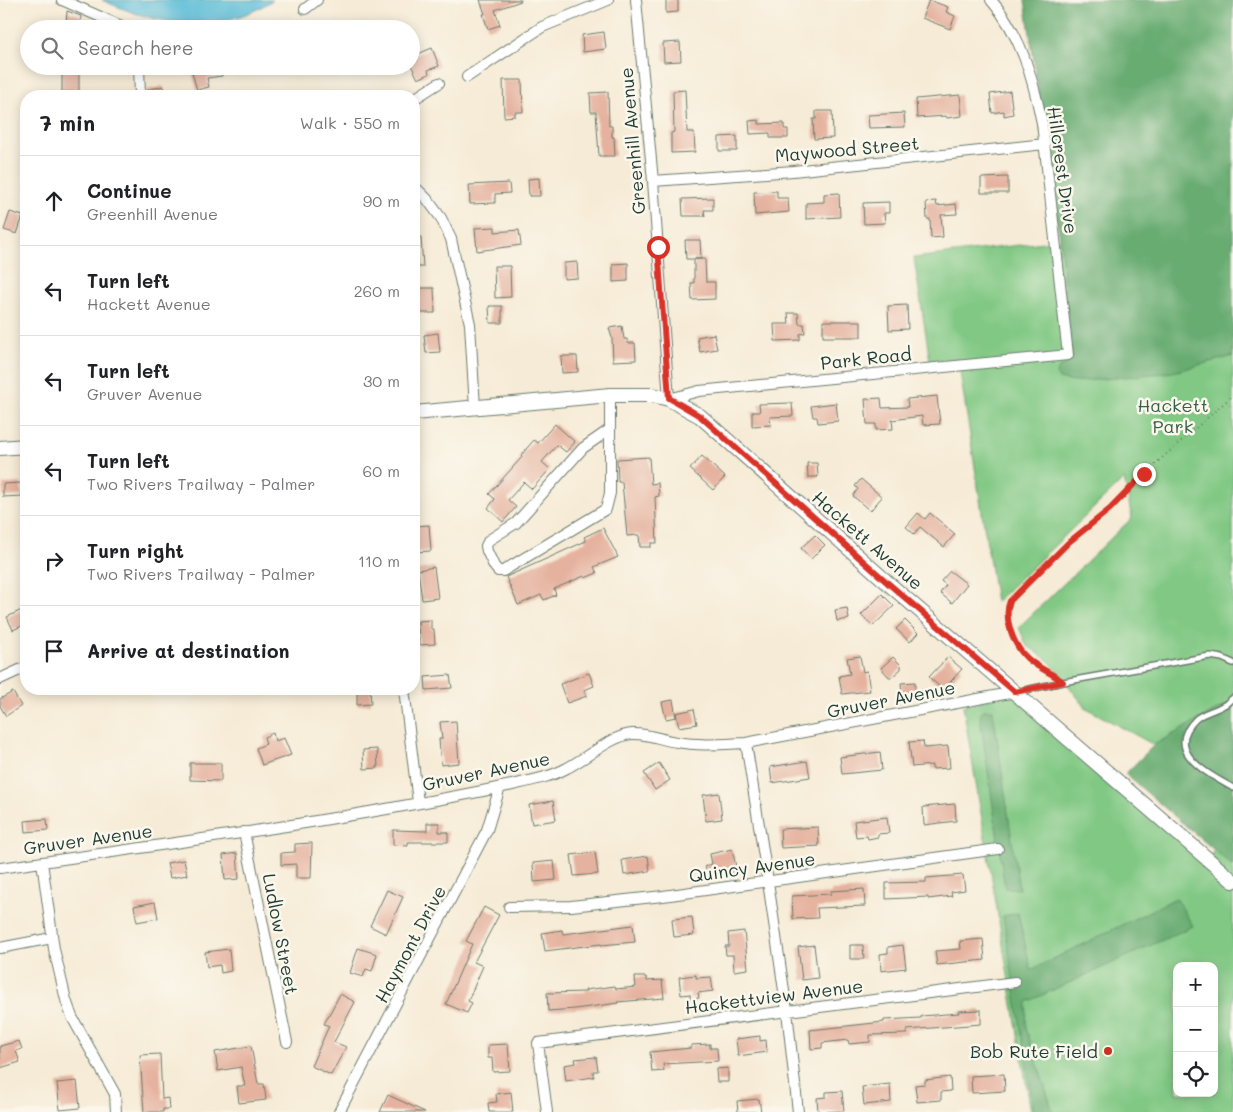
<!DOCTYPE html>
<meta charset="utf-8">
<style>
body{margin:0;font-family:Mali,sans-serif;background:#f6f6f6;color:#202124}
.controls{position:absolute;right:15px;bottom:15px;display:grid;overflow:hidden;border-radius:10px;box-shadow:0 2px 12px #0003}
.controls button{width:45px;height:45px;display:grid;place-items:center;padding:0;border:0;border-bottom:1px solid #e0e0e0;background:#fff;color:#202124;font:25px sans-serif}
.stop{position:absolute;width:15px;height:15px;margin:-11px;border:4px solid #d93025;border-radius:50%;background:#fff}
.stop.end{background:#d93025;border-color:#fff;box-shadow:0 1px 5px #0008}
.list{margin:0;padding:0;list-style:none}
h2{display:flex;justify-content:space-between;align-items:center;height:65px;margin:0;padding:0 20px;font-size:21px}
h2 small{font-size:16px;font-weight:400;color:#757577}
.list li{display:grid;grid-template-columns:32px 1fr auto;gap:15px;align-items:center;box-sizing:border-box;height:90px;padding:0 20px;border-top:1px solid #e0e0e0}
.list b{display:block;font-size:19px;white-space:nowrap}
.list p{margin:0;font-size:16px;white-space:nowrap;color:#757577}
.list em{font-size:16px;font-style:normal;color:#757577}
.icon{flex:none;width:28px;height:28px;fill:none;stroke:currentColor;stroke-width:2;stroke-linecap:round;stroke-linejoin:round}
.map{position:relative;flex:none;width:1233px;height:1112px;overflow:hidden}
.search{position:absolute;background:#fff;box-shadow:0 2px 12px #0003;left:20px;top:20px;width:400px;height:55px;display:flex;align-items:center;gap:12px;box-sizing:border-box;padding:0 18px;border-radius:28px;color:#757577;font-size:19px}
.panel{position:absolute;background:#fff;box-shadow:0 2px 12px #0003;left:20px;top:90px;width:400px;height:605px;border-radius:20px}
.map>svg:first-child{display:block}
.green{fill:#80c883;stroke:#50825c;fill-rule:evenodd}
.forest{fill:#68ac71;stroke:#447452}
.water{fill:#58bcd7;stroke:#3c7c86}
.building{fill:#e5b29f}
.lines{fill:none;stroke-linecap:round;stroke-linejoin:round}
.lane-casing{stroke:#6a7a6d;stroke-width:8}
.street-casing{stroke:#6a7a6d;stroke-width:12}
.secondary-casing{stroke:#6a7a6d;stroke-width:16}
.path{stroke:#6a7a6d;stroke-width:2;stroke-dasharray:1 4;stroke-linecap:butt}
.lane{stroke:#fff;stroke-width:5}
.street{stroke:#fff;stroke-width:10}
.secondary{stroke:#fff;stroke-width:14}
.route{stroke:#d93025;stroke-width:6}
.poi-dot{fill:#c8321e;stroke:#fbf7ec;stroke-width:2}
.labels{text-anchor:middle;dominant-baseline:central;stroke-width:5;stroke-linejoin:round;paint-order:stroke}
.street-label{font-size:18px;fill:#1f3d34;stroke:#fbf7ec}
.park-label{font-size:18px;fill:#376048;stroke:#fbf7ec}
.poi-label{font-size:18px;fill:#1f3d34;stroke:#fbf7ec;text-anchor:end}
</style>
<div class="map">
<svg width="1233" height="1112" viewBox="0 0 1233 1112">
<rect width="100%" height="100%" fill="#fbf7ec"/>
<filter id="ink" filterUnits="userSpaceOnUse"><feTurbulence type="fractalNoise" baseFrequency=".02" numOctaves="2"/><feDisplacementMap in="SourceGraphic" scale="10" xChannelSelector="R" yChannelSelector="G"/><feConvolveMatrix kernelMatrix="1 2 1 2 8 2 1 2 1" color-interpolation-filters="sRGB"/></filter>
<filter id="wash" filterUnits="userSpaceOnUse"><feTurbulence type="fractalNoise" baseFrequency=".0096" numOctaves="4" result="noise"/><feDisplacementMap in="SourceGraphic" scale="20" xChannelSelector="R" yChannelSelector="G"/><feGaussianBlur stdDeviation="1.12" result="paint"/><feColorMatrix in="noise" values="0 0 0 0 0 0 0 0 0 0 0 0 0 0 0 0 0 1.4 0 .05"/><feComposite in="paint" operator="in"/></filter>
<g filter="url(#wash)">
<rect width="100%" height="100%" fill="#f6ebd6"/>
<path class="green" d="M1060 240 1072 361 1066 363 1233 346V1112H1031L963 706 1015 692 1208 859 1215 849 1181 730 1154 745 1086 708 1049 661 1026 645 1019 627 1132 518 1124 479 996 602 958 359 930 361 914 258ZM1177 966H1214V1093H1177Z"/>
<path class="forest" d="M1025 0H1233V356L1173 372 1074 382 1059 379 1056 373 1059 368 1072 360 1060 240Z
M1233 701V866L1125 774 1154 745Z
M982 710H993L1019 889 1005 888 980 717Z
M1176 898 1193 926 1027 1002 1026 1028 1053 1112H1034L1003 916 1018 913 1031 970Z"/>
<path class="water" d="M102 0H273C265 5 255 11 246 14 222 24 182 25 157 19 137 15 120 8 102 0Z"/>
<g id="blocks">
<path class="building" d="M480 0H521V1L495 10 500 25 488 29 483 14H485Z
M666 0H678V12L666 13Z
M929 0 948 7 946 12 955 16 950 29 922 18Z
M67 11 81 16 80 25 66 24Z
M604 32 606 49 583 52 582 35Z
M680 42 681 61 664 62 663 43Z
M432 48 439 66 428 70 429 74 418 79 411 65V57Z
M62 66H79V92H62Z
M190 66H221L222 76 207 78 209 87 197 90Z
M503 80H522L523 112H515V116L504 117Z
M163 86 166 96H147V90Z
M685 90 687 132H694L695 152 671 153V133L674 132 673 91Z
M1010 91 1013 114 1004 116V111L992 113 990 94Z
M608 92 609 126H612V137H614L615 156H599L596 112H591L590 93Z
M960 95 962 116 947 118 946 116 917 118 916 99Z
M816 111H832L833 138 814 139 813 119H816Z
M904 113 905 127 869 128 868 115Z
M759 120V124L784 123V129H788V138H770V133L750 134 749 121Z
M737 136V151H719V137Z
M1008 177V193H981V178Z
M539 178 540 196H529L528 179Z
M509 183 510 193 495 194V203L470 204 469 185Z
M777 191V198H788L789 212 755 215 754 192Z
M839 193 840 217 806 219V203L824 202V194Z
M713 198V210H704L705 216H683L682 199Z
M936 201 937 206 956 204 957 214 941 215 943 237 931 238 930 219H927L926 202Z
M889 202V213H884L885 223 864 224 863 203Z
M10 212 23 216 17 234 4 230Z
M495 227V232L519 230 521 245 477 251 475 228Z
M414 237H421L423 267H414Z
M685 240H700L701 259H686Z
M694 259H705L706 282H715V299L692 300 691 283H694Z
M577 262 578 278 564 279V263Z
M628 263V281L613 282V264Z
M494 266H510L511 297 495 298Z
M414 288H434L435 313H418V306H414Z
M907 305 908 329 889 330 888 306Z
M489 306H502V323H490Z
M788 313H798L799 324H804L805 333 800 334V340L775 341 774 324H789Z
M823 321H861V337H823Z
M622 326 624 339H627L628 343H635L636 360 613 361 612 338 609 328Z
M438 333 440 352 426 353 424 335Z
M714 334 717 349 700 352 697 337Z
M561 356H577L578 372 562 373Z
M937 396 940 424 923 425 922 416 892 420 893 429 876 430V424H867L865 399 881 398 882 408 908 407 907 399Z
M792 403 793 416 770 417 771 425 752 426V412H760L759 404Z
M836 403 838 421 818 423 817 417H813L811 406Z
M555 424 575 442 566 452 557 445 542 462 550 469 532 489 524 482 508 500 516 507 503 522 488 508 495 499 489 494 522 457 521 455 534 440 538 443Z
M702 456 725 477 713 490 690 469Z
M649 457 651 484 658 483 659 496 655 497 657 543H651V547H640L639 535 627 536 622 482H618L617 459Z
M807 463H817L818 477H808Z
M861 479 882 497 870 511 853 496 858 489 855 486Z
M21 483 22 496 3 497V484Z
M918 513 925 519 930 513 955 534 944 547 920 527 914 534 906 527Z
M429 525 431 551 414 552V526Z
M603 528 618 557 594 567 597 573 585 578 584 576 554 589 556 595 544 600 541 595 518 605 506 577 586 541 584 537Z
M815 535 825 545 811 559 801 548Z
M434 567 438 598 422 600 418 570Z
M950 571 967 584 952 603 940 593 946 585 941 581Z
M882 594 894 606 873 626 861 615Z
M26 608V624L13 630 7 617Z
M847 608 849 619 837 621 835 610Z
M431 620V629H434L435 644 419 645 418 621Z
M905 620 918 633 910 642 896 629Z
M860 656 863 672 867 671 870 691 842 694 839 676 850 674 847 658Z
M893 657 901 665V669L892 677H889L881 668Z
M948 657 962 669 943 690 929 677Z
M589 673 594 686 584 690 587 696 567 703 560 684Z
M450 675 452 688 426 690 425 677Z
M915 682V692H902L901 683Z
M357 689H370L371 704 357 705Z
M13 692 21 706 6 716 0 706V699Z
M673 700 676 717 666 719 662 702Z
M694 709 697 724 679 727 676 713Z
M456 721 459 763 441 765 439 739H442L440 722Z
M273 733 275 741 284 738 291 755 262 765 256 748 266 744 264 737Z
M923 741 924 748 948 746 950 768 932 769V765L912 767 909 742Z
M377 749 378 768 364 769 363 750Z
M880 752 882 770 842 774 840 757Z
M807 761 810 777 772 783 770 767Z
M190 763H221V781L190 780Z
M659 763 670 780 655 790 644 773Z
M719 793 722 819 706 821 703 795Z
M553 801 556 820 532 824 529 805Z
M955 804 956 821 924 825 923 807Z
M887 817 889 833 878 834V837L868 839 867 836 856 837 854 821Z
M47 819 48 830 26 832 25 821Z
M427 823H439V832H448V842H408V846L393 845V830L427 831Z
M818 827 819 846 781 848 780 829Z
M312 843 311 878H296V864L281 865V853L295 852V844Z
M732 849 737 871 708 877 705 866 712 864 710 854Z
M595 852 598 874 574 876 571 855Z
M237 853 239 879 225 880 223 855Z
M648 856 650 871 624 875 622 860Z
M184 860 187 875 170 878 167 863Z
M554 861 556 880 534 882 533 863Z
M963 875 965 890 951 892 952 896 928 899V897L886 899V883L926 882V878Z
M864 889 865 906 817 908 818 918 793 919 792 896 831 894V891Z
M387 890 403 897 386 934 370 926Z
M155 902 158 918 137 922 134 906Z
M484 907 499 915 474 962 483 966 468 1001 472 1003 467 1013 446 1004 472 944 466 941Z
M692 917 694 935 674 937 672 919Z
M633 925 635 942 601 945V944L545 951 542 933 562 930 563 934Z
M744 931 748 969 734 971 733 955H726L725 946H729L728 933Z
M983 939 985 960 937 965 935 951 961 949 960 941Z
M814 945 818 978 802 980 798 947Z
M850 945H863L864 959H850Z
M903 945 906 968 881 971 880 954 888 953V947Z
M358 948 377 954 372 971 366 969 363 977 350 973Z
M229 949 231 971 221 973 220 965 207 967 205 952Z
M696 975V978L711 977 713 991 698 993 699 998 690 999V994L681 995 679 977Z
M635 977H646L647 981 662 980 664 998 617 1002 618 1003 575 1009 548 1011 547 993 586 992 585 990 615 986 616 989 636 987Z
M340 994 355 1002 334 1042 346 1047 331 1075 311 1066 329 1026 324 1024Z
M981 1010V1024L907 1030V1034L870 1035V1042L849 1044 848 1040 822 1043V1048L811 1049 810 1030 884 1022V1020L921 1018V1016L959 1013 958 1011Z
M760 1036V1041L766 1040 767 1052 738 1056 736 1039Z
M19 1041 22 1049 16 1051 20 1062 0 1068V1046Z
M508 1044 510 1071 493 1072 492 1058H488V1045Z
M710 1044V1048H717L718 1061 663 1064 664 1071 652 1072 650 1052 691 1048V1045Z
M251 1046 258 1084H264L266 1100 239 1103 237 1086H245L241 1067 218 1071 215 1052Z
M160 1054 162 1099 168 1098 169 1109H163V1112H144L140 1055Z
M596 1057 598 1071H593L594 1077 566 1081 564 1065 576 1063 575 1059Z
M728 1068V1082H717L716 1069Z
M1004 1074 1005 1091 972 1093 971 1076Z
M950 1077 951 1091 941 1092V1100L917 1102 915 1085 925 1084V1080Z
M77 1081 80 1108 60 1110 57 1083Z
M890 1084 891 1102 864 1105 862 1087Z
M842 1091 844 1111 818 1112 817 1098 826 1097V1092Z
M511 1092 513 1112H489L488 1103 497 1102 496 1094Z
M388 1095 425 1112H380Z
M759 1099 761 1112H738L737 1101Z"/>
</g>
</g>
<g filter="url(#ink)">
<use href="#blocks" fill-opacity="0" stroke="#6a7a6d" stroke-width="1"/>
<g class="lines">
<defs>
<path id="lane" d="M1016 692 1063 682 1210 656 1222 658 1233 663
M1233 698C1230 700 1227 704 1224 705 1215 711 1204 712 1196 719 1162 752 1209 774 1233 788"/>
<path id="street" d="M62 0 128 29
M636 0 653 181 669 399 699 391 1068 355 1042 123C1033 79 1021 34 991 0
M305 9 317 0
M139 66 140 96
M467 77 542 27 608 0
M414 99 439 83
M653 181 793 171 1045 144
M414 186 427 199 441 218 451 239 470 324 475 408
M609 430 583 448 516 523 489 540 486 546 487 551 494 566 498 571H503L606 509 610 493V395
M0 679 26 667
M404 689 418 802
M746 743 768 882 787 1011 798 1112
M244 832 287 1042
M42 862 54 949 66 1000 72 1017 115 1094 116 1112
M0 868C171 844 343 820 512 785 530 781 551 777 567 768 585 759 613 735 632 734 648 733 661 740 677 742 700 746 722 744 746 743L1015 692
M509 907 571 906 663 896 998 849
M0 948 52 938
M339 1112 487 830 500 787
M547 1112 538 1043 1015 982"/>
<path id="secondary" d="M414 413 610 395H652L669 399 700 416 889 584 1233 881
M0 448 26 446"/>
</defs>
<use href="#lane" class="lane-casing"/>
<use href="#street" class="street-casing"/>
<use href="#secondary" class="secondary-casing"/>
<path class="path" d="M1055 676C1046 668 1034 665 1025 656 1013 644 1003 617 1010 601L1069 542 1110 509 1144 474 1233 395"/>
<use href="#lane" class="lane"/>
<use href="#street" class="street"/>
<use href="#secondary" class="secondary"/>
</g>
</g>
<g class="lines" filter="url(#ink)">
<path class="route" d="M658 247 669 398 700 416 889 584 1015 692 1063 682C1051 672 1034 667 1024 655 1013 643 1003 617 1010 601L1069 542 1110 509 1144 474"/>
</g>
<circle class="poi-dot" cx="1108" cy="1051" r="5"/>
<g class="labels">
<g class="street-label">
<text transform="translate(632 141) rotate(-95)">Greenhill Avenue</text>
<text transform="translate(847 149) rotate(-5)">Maywood Street</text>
<text transform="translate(1063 170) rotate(82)">Hillcrest Drive</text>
<text transform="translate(866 358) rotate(-6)">Park Road</text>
<text transform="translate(868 540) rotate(41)">Hackett Avenue</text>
<text transform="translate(891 699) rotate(-11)">Gruver Avenue</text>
<text transform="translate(486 771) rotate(-12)">Gruver Avenue</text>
<text transform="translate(88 839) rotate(-8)">Gruver Avenue</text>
<text transform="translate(752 867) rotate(-8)">Quincy Avenue</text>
<text transform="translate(281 934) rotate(79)">Ludlow Street</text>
<text transform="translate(410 944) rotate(-62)">Haymont Drive</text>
<text transform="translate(774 996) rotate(-7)">Hackettview Avenue</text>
</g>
<g class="park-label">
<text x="1173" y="405">Hackett<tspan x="1173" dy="21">Park</tspan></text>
</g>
<g class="poi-label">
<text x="1098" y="1051">Bob Rute Field</text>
</g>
</g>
</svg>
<div class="controls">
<button>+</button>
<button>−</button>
<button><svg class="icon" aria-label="locate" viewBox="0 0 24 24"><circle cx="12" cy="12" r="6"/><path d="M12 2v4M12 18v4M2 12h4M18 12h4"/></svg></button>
</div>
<div class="stop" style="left:658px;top:247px"></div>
<div class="stop end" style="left:1144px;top:474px"></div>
<div class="search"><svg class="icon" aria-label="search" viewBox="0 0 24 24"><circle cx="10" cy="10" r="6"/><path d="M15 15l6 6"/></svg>Search here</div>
<section class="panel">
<h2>7 min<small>Walk · 550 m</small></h2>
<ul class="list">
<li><svg class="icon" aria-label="ahead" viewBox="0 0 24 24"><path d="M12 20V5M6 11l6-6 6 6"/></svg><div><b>Continue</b><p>Greenhill Avenue</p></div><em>90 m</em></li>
<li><svg class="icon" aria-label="left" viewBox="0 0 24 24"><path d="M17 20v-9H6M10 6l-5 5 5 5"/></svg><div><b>Turn left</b><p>Hackett Avenue</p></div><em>260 m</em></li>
<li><svg class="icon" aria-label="left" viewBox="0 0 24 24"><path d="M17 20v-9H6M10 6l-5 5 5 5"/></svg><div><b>Turn left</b><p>Gruver Avenue</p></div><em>30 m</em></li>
<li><svg class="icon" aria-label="left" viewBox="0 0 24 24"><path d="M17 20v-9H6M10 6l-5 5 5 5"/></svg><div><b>Turn left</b><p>Two Rivers Trailway - Palmer</p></div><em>60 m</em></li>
<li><svg class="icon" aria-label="right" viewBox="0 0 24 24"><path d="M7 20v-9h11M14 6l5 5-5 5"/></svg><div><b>Turn right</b><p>Two Rivers Trailway - Palmer</p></div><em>110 m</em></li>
<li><svg class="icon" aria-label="arrive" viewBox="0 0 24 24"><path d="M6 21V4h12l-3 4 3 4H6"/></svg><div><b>Arrive at destination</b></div></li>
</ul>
</section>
</div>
